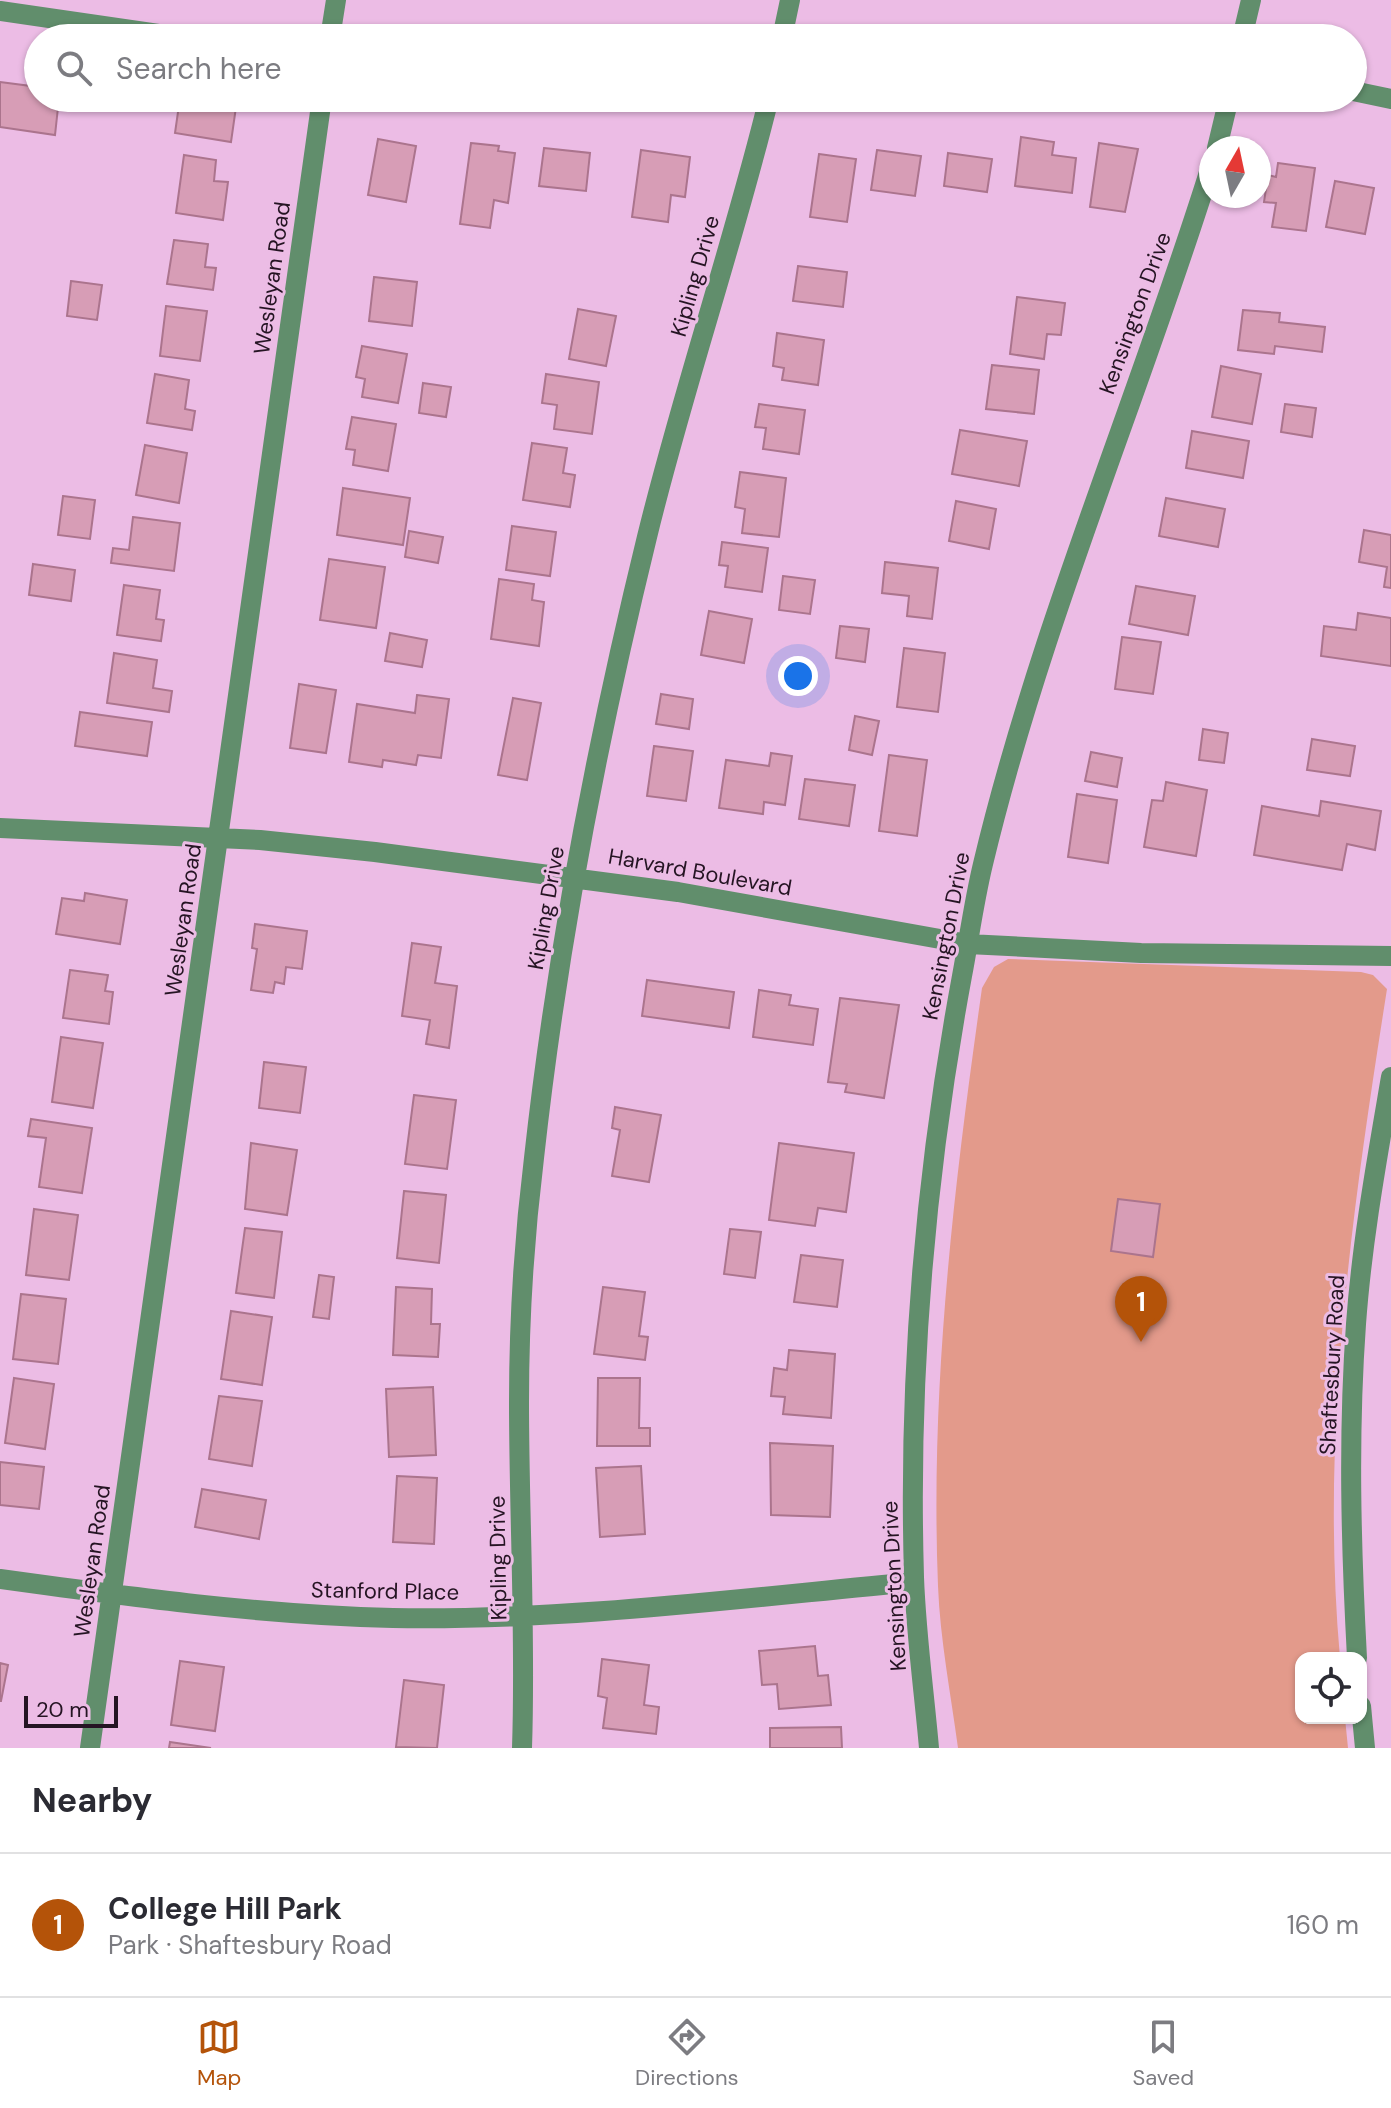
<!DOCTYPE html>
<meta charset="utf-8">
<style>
body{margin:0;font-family:"DM Sans",sans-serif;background:#f2f2f3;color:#2b2b33}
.controls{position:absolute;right:24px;bottom:24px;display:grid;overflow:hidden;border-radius:16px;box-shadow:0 2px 6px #0004}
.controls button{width:72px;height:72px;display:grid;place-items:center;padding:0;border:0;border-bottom:2px solid #e1e1e2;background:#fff;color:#2b2b33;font:40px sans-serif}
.compass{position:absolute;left:1199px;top:136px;width:72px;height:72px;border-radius:50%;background:#fff;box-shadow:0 2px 6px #0004;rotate:9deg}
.scale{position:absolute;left:24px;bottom:20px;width:94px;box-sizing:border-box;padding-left:8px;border:4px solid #251423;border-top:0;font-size:22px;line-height:28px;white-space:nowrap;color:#251423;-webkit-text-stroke:6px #ecbce5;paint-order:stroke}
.you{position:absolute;left:798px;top:676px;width:28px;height:28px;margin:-20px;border:6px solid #fff;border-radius:50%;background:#1a73e8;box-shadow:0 0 0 12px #1a73e833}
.badge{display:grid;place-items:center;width:52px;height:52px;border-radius:50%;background:#b45309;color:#fff;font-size:26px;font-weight:700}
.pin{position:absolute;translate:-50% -66px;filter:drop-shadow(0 2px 4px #0008)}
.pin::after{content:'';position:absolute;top:42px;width:28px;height:24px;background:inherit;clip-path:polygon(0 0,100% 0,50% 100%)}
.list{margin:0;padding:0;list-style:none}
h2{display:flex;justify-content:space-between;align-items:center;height:104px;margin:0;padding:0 32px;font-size:34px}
h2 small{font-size:26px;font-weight:400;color:#7c7c81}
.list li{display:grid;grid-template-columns:52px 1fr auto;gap:24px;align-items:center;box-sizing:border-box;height:144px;padding:0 32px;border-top:2px solid #e1e1e2}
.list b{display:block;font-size:30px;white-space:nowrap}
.list p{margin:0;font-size:26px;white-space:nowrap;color:#7c7c81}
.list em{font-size:26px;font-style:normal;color:#7c7c81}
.icon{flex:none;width:44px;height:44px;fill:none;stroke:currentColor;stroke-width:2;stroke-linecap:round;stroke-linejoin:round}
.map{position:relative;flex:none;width:1391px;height:1748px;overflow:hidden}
.search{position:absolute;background:#fff;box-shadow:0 2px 6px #0004;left:24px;right:24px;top:24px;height:88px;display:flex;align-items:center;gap:20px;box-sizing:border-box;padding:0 28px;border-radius:44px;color:#7c7c81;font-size:30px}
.sheet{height:248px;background:#fff}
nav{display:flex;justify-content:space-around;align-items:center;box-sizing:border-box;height:112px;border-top:2px solid #e1e1e2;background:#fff;font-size:22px;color:#7c7c81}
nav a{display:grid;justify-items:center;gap:4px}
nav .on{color:#b45309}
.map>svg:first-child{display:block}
.green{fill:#e39a8b}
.building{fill:#d79db6;stroke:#ab748d;stroke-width:2}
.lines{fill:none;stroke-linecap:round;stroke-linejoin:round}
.minor{stroke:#618e6c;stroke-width:20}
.labels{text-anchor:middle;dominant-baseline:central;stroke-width:6;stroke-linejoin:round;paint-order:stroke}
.street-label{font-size:22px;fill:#251423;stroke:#ecbce5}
</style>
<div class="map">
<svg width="1391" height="1748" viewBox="0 0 1391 1748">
<rect width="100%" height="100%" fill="#ecbce5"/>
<path class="green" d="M1008 959 1361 972 1373 975 1387 989C1352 1211 1320 1433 1340 1658H1301V1718H1345L1348 1748H958C951 1695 940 1639 938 1586 930 1385 954 1186 982 988L994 967Z"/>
<path class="building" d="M0 82 38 87V98H59L55 135 0 127Z
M180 98 221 102V105L236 107 231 142 175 133Z
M1021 137 1054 142 1052 155 1076 158 1072 193 1015 186Z
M378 139 416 146 406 202 368 195Z
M471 143 499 146 498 151 515 153 508 203 494 200 490 228 460 224Z
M1099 143 1138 149 1125 212 1090 207Z
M544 148 590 153 586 191 539 186Z
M641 150 690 157 685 197 671 195 668 222 632 217Z
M877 150 921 156 915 196 871 190Z
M948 153 992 159 987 192 944 186Z
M819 154 856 159 847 222 810 217Z
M184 155 216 160 214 181 228 182 223 220 176 213Z
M1278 163 1315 168 1306 231 1272 227 1276 203 1264 202 1268 175 1276 177Z
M1335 181 1374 188 1365 234 1326 227Z
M174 240 208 244 205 267 216 268 213 290 167 284Z
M798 266 847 272 843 307 793 301Z
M374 277 417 282 412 326 369 321Z
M71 281 102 285 97 320 67 316Z
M1017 297 1065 303 1061 335 1047 334 1044 359 1010 354Z
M166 306 207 311 200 361 160 356Z
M578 309 616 316 606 366 569 359Z
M1243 310 1280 313 1279 322 1325 327 1322 352 1275 346 1274 354 1238 350Z
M777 333 824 340 818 385 782 380 784 368 773 366Z
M362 346 407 354 398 403 362 397 365 379 356 377Z
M992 365 1039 370 1034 414 986 409Z
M1221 366 1261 374 1252 424 1212 417Z
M155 374 189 380 185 409 195 411 192 430 147 423Z
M546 374 599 382 592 434 554 429 557 405 542 403Z
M423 383 451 387 446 417 419 413Z
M759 404 805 410 799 454 763 449 766 428 755 427Z
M1285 404 1316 408 1312 437 1281 432Z
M352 417 396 424 388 471 353 465 355 450 346 449Z
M960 430 1027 441 1019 486 952 474Z
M1192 431 1249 441 1243 478 1186 468Z
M532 443 567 448 563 473 575 475 570 507 523 500Z
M145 445 187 453 179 503 136 495Z
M740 472 786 478 779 537 742 533 745 509 735 507Z
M343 488 410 498 403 545 337 535Z
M63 496 95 500 90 539 58 535Z
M1166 498 1225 509 1218 547 1159 536Z
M956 501 996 509 989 549 949 541Z
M133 517 180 523 174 571 111 563 113 548 129 550Z
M512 526 556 532 550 576 506 570Z
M1364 530 1391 535V588L1384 587 1387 567 1359 562Z
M409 531 443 537 438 563 405 557Z
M722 542 768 548 762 592 725 587 728 566 719 565Z
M329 559 385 567 376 628 320 620Z
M885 562 938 568 932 619 907 616 909 596 882 593Z
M33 564 75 570 71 601 29 595Z
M783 576 815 580 810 614 779 610Z
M499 579 534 584 532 600 544 602 539 646 491 639Z
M124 585 160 590 156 619 164 620 161 641 117 635Z
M1136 586 1195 596 1188 635 1129 624Z
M709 611 752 619 744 663 701 655Z
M1358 613 1391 618V666L1321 656 1324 626 1356 630Z
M840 626 869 629 865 662 836 658Z
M390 633 427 640 422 667 385 661Z
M1122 637 1161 642 1153 694 1115 689Z
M904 648 945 653 938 712 897 707Z
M114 653 157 660 153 688 172 691 169 712 107 703Z
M299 684 336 690 326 753 290 748Z
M661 694 693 699 689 729 656 724Z
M417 695 449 699 441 758 418 755 416 765 383 760 382 767 349 762 357 704 415 713Z
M513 698 541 703 527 780 498 775Z
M80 712 152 722 147 756 75 746Z
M855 716 879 721 872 755 849 750Z
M1203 729 1228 733 1224 763 1199 760Z
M1312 739 1355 746 1350 776 1307 770Z
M654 746 693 751 686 801 647 796Z
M1091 752 1122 758 1117 787 1085 781Z
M771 753 792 756 785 805 764 802 763 814 719 808 726 760 769 766Z
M889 755 927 760 917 836 879 831Z
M805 779 855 785 849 826 799 819Z
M1166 782 1207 790 1196 856 1144 847 1152 800 1163 801Z
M1077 794 1117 800 1108 863 1068 857Z
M1321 801 1381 811 1375 850 1347 844 1342 870 1254 855 1262 806 1319 816Z
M85 893 127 900 120 944 56 934 62 898 84 901Z
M255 924 307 931 302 969 286 967 284 984 275 982 273 993 251 990 257 949 252 948Z
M412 943 441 947 435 983 457 986 449 1048 426 1044 430 1020 402 1016Z
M70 970 108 975 105 991 113 992 109 1024 63 1018Z
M647 980 734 992 729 1028 642 1016Z
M759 990 791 995 789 1005 818 1009 813 1045 753 1037Z
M840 998 899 1005 884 1098 845 1092 847 1084 828 1082Z
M61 1037 103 1043 93 1108 52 1102Z
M264 1062 306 1067 300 1113 259 1108Z
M414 1095 456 1100 447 1169 405 1164Z
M615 1107 661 1115 649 1182 612 1176 620 1130 612 1128Z
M31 1119 92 1128 82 1193 39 1187 46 1138 28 1136Z
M251 1143 297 1150 287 1215 245 1209Z
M779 1143 854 1153 846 1212 818 1208 815 1226 769 1220Z
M404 1191 446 1195 439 1263 397 1258Z
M1118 1199 1160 1204 1153 1257 1111 1251Z
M34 1209 78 1215 69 1280 26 1275Z
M245 1228 282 1232 274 1298 236 1293Z
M730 1229 761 1232 755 1278 724 1274Z
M801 1255 843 1260 837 1307 794 1302Z
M319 1275 334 1277 329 1319 313 1317Z
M396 1287 432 1289 431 1324H440L438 1357 393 1355Z
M603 1287 645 1292 639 1336 648 1337 645 1360 594 1354Z
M21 1294 66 1299 58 1364 13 1359Z
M231 1311 272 1317 262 1385 221 1379Z
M789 1350 835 1354 831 1418 783 1414 785 1397 771 1396 774 1368 787 1370Z
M14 1378 54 1384 45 1449 5 1443Z
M598 1378H640L639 1428H650V1446H597Z
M433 1387 436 1455 389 1457 386 1389Z
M219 1396 262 1401 252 1466 209 1459Z
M770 1443 833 1446 830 1517 771 1515Z
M0 1462 44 1467 39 1509 0 1505Z
M641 1466 645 1534 600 1537 596 1468Z
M397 1476 437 1478 434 1544 393 1542Z
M202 1489 266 1500 259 1539 195 1527Z
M815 1646 818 1676 828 1675 831 1705 779 1709 777 1684 762 1685 759 1651Z
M602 1659 649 1665 644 1705 659 1707 656 1734 603 1728 607 1698 598 1696Z
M180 1661 224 1667 215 1731 171 1725Z
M0 1663 8 1665 1 1701H0Z
M404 1680 444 1685 437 1748 396 1747Z
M841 1727 842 1748H770V1728Z
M170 1742 211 1748H169Z"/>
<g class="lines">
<path class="minor" d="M0 11 186 38
M330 38 336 0
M782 38 790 0
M1242 38 1251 0
M1353 91 1391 99
M1217 148 1229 98
M0 828 260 840 375 852 678 892 968 944 1141 953 1391 956
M0 1579C130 1597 262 1615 393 1618 566 1621 742 1598 914 1582
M1357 1658C1351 1546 1348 1436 1356 1324 1362 1241 1377 1159 1391 1077
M1361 1706 1365 1748
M90 1748 322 98
M522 1748C526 1633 519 1518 519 1402 519 1321 524 1239 534 1158 557 949 597 741 647 537 683 389 733 245 769 98
M929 1748C924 1691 916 1634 914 1577 908 1375 925 1175 962 976 969 939 974 901 983 864 1040 625 1138 400 1211 166"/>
</g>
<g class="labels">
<g class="street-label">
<text transform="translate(695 276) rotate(-74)">Kipling Drive</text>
<text transform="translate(272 278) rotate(-82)">Wesleyan Road</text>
<text transform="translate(1135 313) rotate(-70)">Kensington Drive</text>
<text transform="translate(700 872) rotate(10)">Harvard Boulevard</text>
<text transform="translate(546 908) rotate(-80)">Kipling Drive</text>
<text transform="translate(183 920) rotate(-82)">Wesleyan Road</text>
<text transform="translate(946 936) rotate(-79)">Kensington Drive</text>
<text transform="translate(1332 1365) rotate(-87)">Shaftesbury Road</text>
<text transform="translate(498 1558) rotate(-91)">Kipling Drive</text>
<text transform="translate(92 1561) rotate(-82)">Wesleyan Road</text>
<text transform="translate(894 1586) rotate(-93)">Kensington Drive</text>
<text transform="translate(385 1591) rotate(1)">Stanford Place</text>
</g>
</g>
</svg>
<div class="controls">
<button><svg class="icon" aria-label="locate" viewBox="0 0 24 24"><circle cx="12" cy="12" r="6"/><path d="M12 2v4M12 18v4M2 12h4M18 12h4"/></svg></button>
</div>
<svg class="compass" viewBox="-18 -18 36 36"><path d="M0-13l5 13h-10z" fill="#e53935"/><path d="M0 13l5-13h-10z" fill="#7c7c81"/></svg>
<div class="scale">20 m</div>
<div class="you"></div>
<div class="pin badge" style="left:1141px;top:1342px">1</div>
<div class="search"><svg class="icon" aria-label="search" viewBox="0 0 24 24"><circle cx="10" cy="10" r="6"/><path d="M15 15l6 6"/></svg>Search here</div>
</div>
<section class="sheet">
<h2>Nearby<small></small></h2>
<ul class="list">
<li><span class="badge">1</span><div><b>College Hill Park</b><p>Park · Shaftesbury Road</p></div><em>160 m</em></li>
</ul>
</section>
<nav>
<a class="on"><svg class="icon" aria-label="map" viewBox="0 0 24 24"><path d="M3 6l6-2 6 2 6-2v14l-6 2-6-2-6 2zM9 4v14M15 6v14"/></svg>Map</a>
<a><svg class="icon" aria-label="directions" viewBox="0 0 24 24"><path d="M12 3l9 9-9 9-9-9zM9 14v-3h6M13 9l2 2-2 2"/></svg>Directions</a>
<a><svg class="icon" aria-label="saved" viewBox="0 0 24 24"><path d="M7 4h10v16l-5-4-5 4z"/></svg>Saved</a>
</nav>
